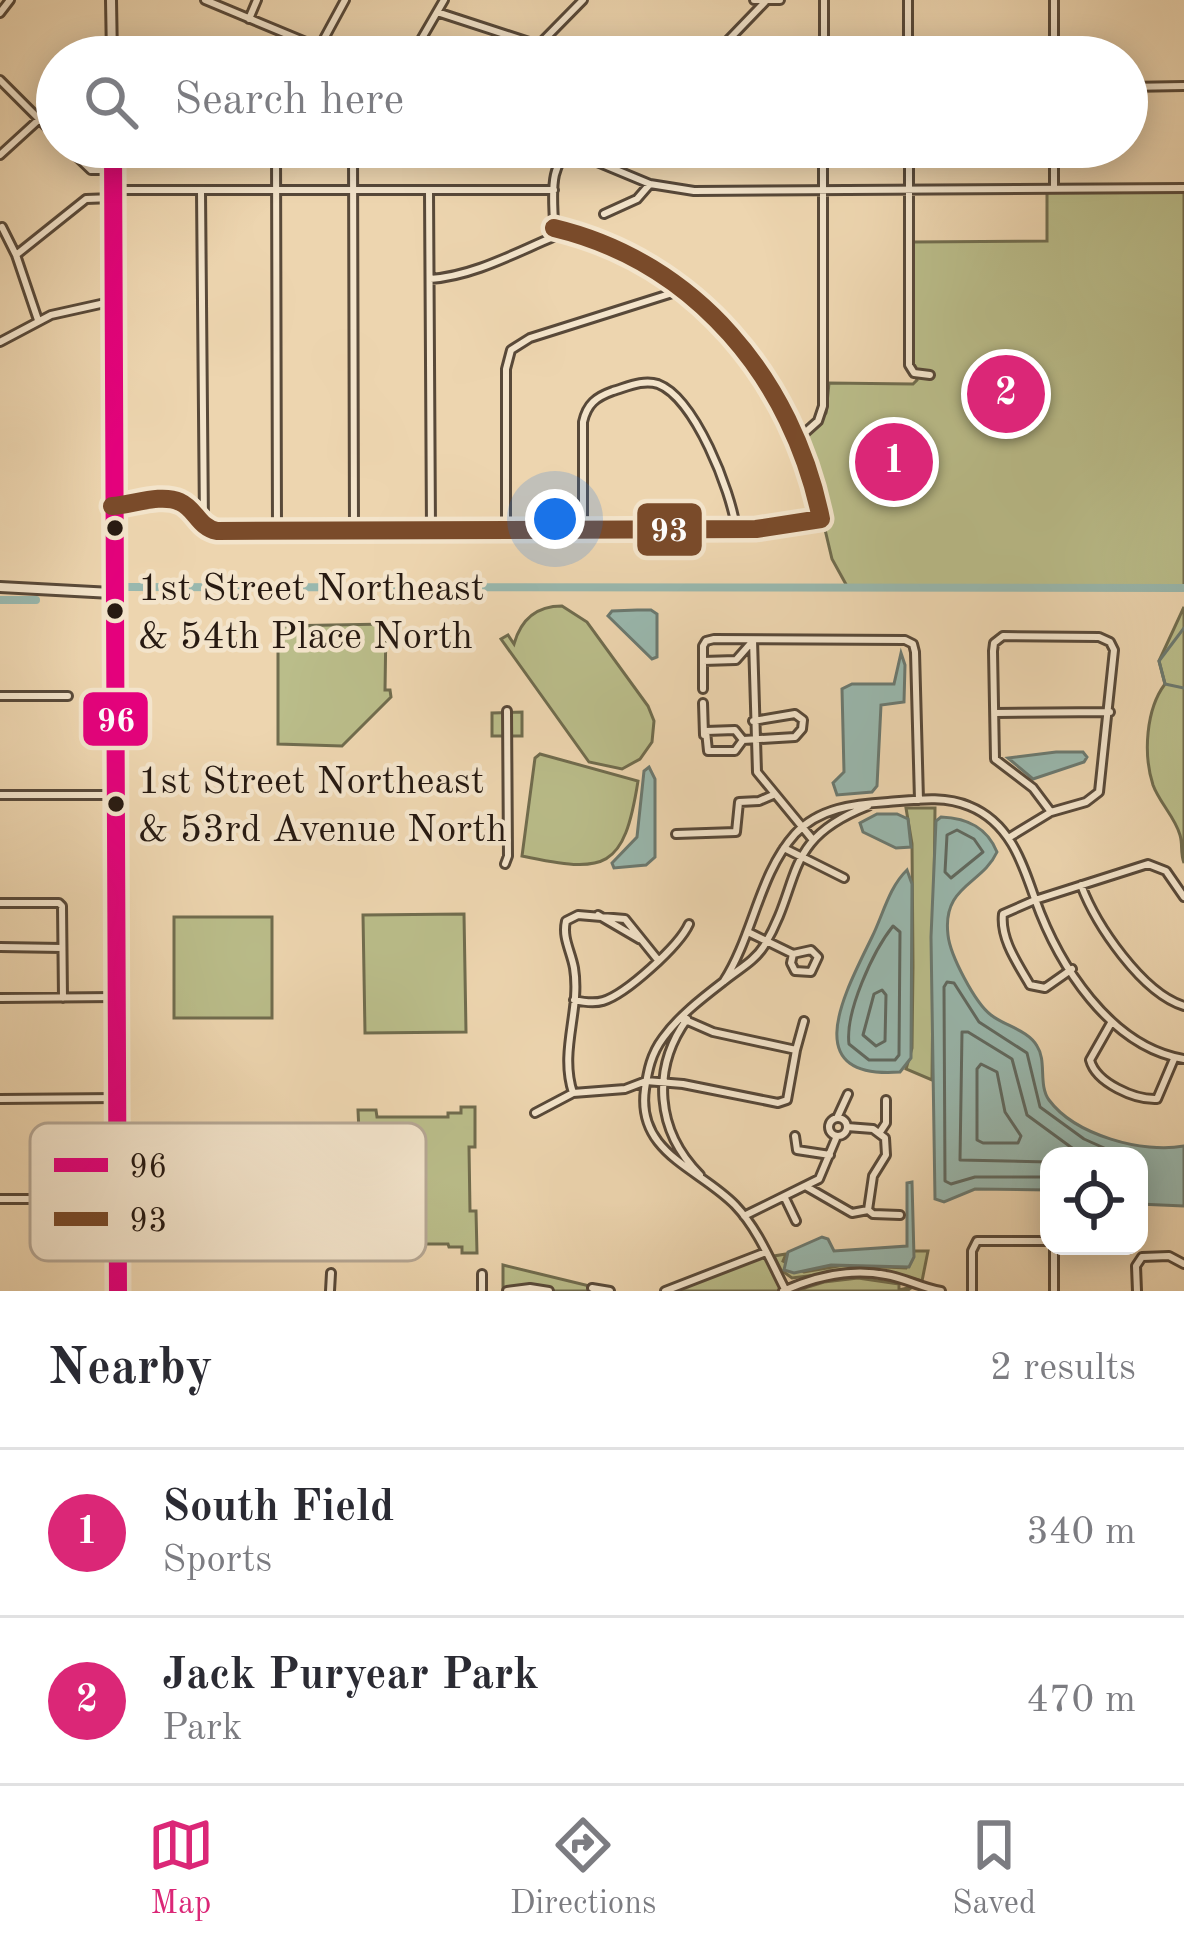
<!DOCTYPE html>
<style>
body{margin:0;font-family:"Old Standard TT",serif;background:#f2f2f3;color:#2b2b33}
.controls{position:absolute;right:36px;bottom:36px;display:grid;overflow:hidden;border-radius:24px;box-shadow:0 6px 30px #0003}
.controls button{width:108px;height:108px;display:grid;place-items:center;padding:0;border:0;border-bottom:3px solid #e1e1e2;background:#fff;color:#2b2b33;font:60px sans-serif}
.you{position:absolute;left:555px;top:519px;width:42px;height:42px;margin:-30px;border:9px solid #fff;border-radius:50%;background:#1a73e8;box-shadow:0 0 0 18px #1a73e833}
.badge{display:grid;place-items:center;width:78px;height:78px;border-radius:50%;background:#db2777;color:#fff;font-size:39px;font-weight:700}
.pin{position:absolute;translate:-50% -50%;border:6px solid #fff;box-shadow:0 3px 12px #0006}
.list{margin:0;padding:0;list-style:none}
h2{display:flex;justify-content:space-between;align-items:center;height:156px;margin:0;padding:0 48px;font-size:51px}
h2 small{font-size:39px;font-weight:400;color:#7c7c81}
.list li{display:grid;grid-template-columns:78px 1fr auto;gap:36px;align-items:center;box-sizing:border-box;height:168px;padding:0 48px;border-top:3px solid #e1e1e2}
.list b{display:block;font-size:45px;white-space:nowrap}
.list p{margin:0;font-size:39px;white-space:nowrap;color:#7c7c81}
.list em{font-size:39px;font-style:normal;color:#7c7c81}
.icon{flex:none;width:66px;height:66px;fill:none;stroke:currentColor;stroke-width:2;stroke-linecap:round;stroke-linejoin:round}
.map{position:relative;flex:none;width:1184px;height:1291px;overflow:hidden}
.search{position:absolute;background:#fff;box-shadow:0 6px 30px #0003;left:36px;right:36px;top:36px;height:132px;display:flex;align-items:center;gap:30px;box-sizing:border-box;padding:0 42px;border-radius:66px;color:#7c7c81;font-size:45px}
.sheet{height:492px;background:#fff}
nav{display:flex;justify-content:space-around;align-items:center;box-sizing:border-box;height:168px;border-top:3px solid #e1e1e2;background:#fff;font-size:33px;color:#7c7c81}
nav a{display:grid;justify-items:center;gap:6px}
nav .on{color:#db2777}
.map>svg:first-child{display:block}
.green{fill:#babd8a;stroke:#706c4e;stroke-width:3}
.water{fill:#99b8ae;stroke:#6b7970;stroke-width:3}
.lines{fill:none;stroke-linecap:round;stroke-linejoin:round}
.shore{stroke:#606960;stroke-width:3}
.stream{stroke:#6b7970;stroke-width:3}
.canal{stroke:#99b8ae;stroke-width:8}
.minor-casing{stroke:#584939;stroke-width:12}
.tertiary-casing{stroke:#584939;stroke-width:14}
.minor{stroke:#f3e4cb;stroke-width:6}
.tertiary{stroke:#f3e4cb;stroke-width:8}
.bus-1-casing{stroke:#f3e4cb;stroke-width:27}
.bus-2-casing{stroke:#f3e4cb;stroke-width:27}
.bus-1{stroke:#e5007d;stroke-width:18}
.bus-2{stroke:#7a4b2a;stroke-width:18}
.bus-dot{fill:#271a12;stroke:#f3e4cb;stroke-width:4.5}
.labels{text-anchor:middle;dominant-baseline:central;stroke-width:9;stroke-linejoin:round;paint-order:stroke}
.bus-label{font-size:39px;fill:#271a12;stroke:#f3e4cb;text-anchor:start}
.key{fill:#f3e4cb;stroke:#b6a794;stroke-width:3}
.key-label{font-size:33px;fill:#271a12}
.line-badge{stroke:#f3e4cb;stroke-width:4.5}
.badge-label{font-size:33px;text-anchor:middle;font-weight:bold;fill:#fff}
</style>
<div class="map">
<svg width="1184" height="1291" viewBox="0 0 1184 1291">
<rect width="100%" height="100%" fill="#edd5af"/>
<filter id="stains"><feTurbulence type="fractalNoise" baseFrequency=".00167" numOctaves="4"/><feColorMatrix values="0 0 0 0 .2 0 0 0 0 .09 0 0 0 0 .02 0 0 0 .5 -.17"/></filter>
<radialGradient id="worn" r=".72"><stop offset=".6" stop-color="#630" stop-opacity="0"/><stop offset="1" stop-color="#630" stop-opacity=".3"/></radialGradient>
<path class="green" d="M1184 191V588H848L832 559 804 441 826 413 829 383 913 384 917 380 912 365 913 242 1047 241V192Z
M562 606 587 622 648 706 654 721 652 742 640 759 622 769 589 762 501 639 508 635 514 644C521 619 536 606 562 606Z
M1184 607V863C1180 852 1183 845 1180 835 1175 817 1159 802 1153 785 1143 754 1146 709 1165 684L1159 661Z
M386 624 385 690H390L391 697 342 746 278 744V626Z
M522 712V736H492V713Z
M540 754 638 781C624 870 606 874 522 856L535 758Z
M906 808H935L932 1080 906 1069 912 1048 913 966 912 844Z
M464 914 466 1032 365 1033 363 915Z
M174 917H272V1018H174Z
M461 1107H475V1147H469L470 1211H476L477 1253H462V1247H449L448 1244H378L377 1250 359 1251V1219L363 1218 358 1110H376L377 1117H448V1113H461Z
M914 1251H928L922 1281 871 1268 792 1278 781 1270 774 1256 786 1254 783 1261 804 1272 844 1265 906 1268Z
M766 1252 783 1291H665Z
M503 1265 610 1291H503Z
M858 1278 899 1284V1290L912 1287 907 1291H795L824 1282Z"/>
<path class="water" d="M637 610H651L657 614V657L652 659 608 616 612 611Z
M901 653 905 665 904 702 881 705 877 786 872 792 837 795 833 783 844 772 842 689 852 684H894Z
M1056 752H1083L1087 757 1084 762 1033 779 1008 758Z
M649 767 655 779V857L646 865 614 868 612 863 637 837 644 771Z
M877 814H897L908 819 911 847 896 848 863 832 860 823Z
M941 817C967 818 987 827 997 852 982 885 942 885 948 935 950 955 975 1003 991 1015 1005 1026 1028 1030 1037 1046 1047 1061 1038 1085 1049 1100 1075 1135 1143 1154 1184 1146V1206L1139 1204V1156H1049V1190L975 1189 944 1202 935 1199 931 937 936 821Z
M907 870 912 884 911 1058 900 1072C795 1080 847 989 872 937 883 915 889 887 907 870Z
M912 1182 914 1257 909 1267 831 1265 794 1273 784 1270 788 1252 822 1237 828 1239 834 1251 907 1246V1183Z"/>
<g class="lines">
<path class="shore" d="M957 830 974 839 983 852 951 878 945 872 947 835Z
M893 926 900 932 899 1055 895 1060H869L849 1044C845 1012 873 951 893 926Z
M882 990 886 995 885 1041 876 1046 863 1035 874 994Z
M981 1064 997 1072 1005 1112 1021 1136 1018 1143H983L977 1140V1069Z
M1049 1162 960 1160 962 1032H968L1012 1059 1027 1115 1083 1156
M1049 1177H975L951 1184 945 1181 944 987 947 982 954 983 979 1022 1027 1053 1040 1107 1084 1139 1122 1156"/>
<path class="stream" d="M1184 628 1159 661 1165 684 1184 688"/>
<path class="canal" d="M121 587 1184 588
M0 600H36"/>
<defs>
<path id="minor" d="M205 0 342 57
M754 0H780
M908 0V57
M1054 0V57
M437 12 575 57
M0 13 10 0
M249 19 257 0
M319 48 345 0
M411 57 444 0
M527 57 583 0
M712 57 765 2
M824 57V0
M0 80 57 137
M1127 87 1184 86
M67 147 91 170H113
M276 147 277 530
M353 147 354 530
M561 147 650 184 694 191 1184 188
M909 147V365L914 373 930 375
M0 155 57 103
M1054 188V147
M113 190H554
M429 191 431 530
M201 192 204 523
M604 214 637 199 650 184
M2 227 16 255 38 320
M554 228C554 198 546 164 575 147
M16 255 86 199 113 198
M430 279C473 276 513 254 553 237L554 228
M0 342 51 315 114 301
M799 438 818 421 823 406V147
M112 506C132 505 161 493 180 502 196 509 198 527 217 531L756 529 821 519C793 380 696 262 554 228
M506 530V369L511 350 530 338 682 290
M583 530V422C587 404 596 397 613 391 627 387 643 379 658 384 695 398 731 491 736 528
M753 640 757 772 813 840
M703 661 736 660 751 643
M703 689V646L706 641 714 639 905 640 913 644 915 652 919 800
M0 696H68
M703 703 704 735
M995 713 1110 712
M743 740 735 730 706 731 708 751H735L743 740 795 737 802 729 803 720 795 714 753 721
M0 795H114
M676 834 736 832 739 802 759 801 773 795
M1010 837 1051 812 1086 802 1099 792 1114 650 1110 642 1099 637 1003 636 994 643 993 651 995 759 1033 788 1051 812
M784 848 844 878
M505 864 508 856 507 711
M1081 885C1096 925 1142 993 1184 1006
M0 903H59L62 906 63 998
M598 915 639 939
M750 933 793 954 811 950 818 957 811 972 795 971 791 963 793 954
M0 947 62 948
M1072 969 1045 988 1030 985C1018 964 1000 939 1003 914L1035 900 1148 864 1166 871 1184 897
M724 981C753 936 759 874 795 834 819 808 854 804 888 802 914 800 944 795 969 806 1009 822 1022 861 1035 899 1058 964 1110 1047 1184 1059
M0 998 116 997
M574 1000C583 1002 593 1004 603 1001 626 994 679 946 689 924
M687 1019C651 1069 656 1131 700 1175
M1111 1023 1090 1060C1096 1083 1135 1100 1157 1099L1174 1059
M796 1050 804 1021
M573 1093C559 1050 581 1011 574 968 571 951 562 938 566 921L578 915 625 919 658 960
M0 1099 117 1098
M535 1113 573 1093 625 1089 646 1081 683 1084 778 1103 787 1100 796 1050 713 1032 681 1018
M837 1118 848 1094
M829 1127a9 9 0 1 1 18 0a9 9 0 1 1-18 0Z
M880 1132 886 1123V1100
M795 1136 797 1150 830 1155
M807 1187 852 1213 868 1210 873 1176 886 1155 885 1138 873 1129 847 1127
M785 1198 796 1221
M0 1199H118
M868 1210 873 1214 900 1215
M744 1216 819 1179 837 1136
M1054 1246V1291
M482 1274V1291
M592 1288 610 1291
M330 1291 331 1273
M507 1291 530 1288 549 1291
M665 1291 766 1252
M783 1291C814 1277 851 1268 886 1275 905 1278 922 1288 941 1291
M786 1291C771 1262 758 1229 735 1205 699 1168 636 1153 645 1089 648 1070 651 1054 663 1038 679 1016 701 999 723 982 737 970 754 962 764 946 803 881 781 840 868 806
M972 1291V1251L977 1241H1049
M1137 1291 1136 1266 1142 1257 1169 1256 1184 1264"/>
<path id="tertiary" d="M111 0 112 57
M113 147 118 1291
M0 587 112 593"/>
</defs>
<use href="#minor" class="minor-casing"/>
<use href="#tertiary" class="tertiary-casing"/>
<use href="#minor" class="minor"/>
<use href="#tertiary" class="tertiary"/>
<defs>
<path id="bus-1" d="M113 147 118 1291"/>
<path id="bus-2" d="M112 506C132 505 161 493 180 502 196 509 198 527 217 531L756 529 821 519C793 380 696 262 554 228"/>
</defs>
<use href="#bus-1" class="bus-1-casing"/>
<use href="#bus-2" class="bus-2-casing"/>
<use href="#bus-1" class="bus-1"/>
<use href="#bus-2" class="bus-2"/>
</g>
<g class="bus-dot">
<circle cx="115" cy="528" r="10"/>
<circle cx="115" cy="611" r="10"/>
<circle cx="116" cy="804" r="10"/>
</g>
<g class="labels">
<g class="bus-label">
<text x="138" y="589">1st Street Northeast<tspan x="138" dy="48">&amp; 54th Place North</tspan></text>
<text x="138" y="782">1st Street Northeast<tspan x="138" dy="48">&amp; 53rd Avenue North</tspan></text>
</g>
</g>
<rect x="30" y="1123" width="396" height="138" rx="18" class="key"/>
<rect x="54" y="1158" width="54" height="14" fill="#e5007d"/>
<rect x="54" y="1212" width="54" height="14" fill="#7a4b2a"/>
<g class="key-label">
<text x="129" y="1177">96</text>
<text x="129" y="1231">93</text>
</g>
<g class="line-badge">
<rect x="635" y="501" width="69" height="57" rx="12" fill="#7a4b2a"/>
<rect x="81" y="690" width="69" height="58" rx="12" fill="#e5007d"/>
</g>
<g class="badge-label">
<text x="669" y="541">93</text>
<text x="116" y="731">96</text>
</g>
<rect width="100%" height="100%" filter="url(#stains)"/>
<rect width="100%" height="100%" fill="url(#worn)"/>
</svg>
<div class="controls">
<button><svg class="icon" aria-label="locate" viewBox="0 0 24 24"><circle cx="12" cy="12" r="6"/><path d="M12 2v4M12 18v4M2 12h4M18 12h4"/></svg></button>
</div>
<div class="you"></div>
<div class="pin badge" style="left:894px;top:462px">1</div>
<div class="pin badge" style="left:1006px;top:394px">2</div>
<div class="search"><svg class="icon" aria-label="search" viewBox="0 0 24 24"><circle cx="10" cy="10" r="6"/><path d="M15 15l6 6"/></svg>Search here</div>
</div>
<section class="sheet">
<h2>Nearby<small>2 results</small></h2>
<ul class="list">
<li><span class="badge">1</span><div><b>South Field</b><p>Sports</p></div><em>340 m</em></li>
<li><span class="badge">2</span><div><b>Jack Puryear Park</b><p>Park</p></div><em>470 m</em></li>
</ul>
</section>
<nav>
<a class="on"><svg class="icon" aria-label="map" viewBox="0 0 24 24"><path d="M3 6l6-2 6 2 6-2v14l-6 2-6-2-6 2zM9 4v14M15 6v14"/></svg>Map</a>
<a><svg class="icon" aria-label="directions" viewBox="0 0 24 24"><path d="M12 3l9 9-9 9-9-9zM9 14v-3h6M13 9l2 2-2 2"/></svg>Directions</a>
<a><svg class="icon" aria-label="saved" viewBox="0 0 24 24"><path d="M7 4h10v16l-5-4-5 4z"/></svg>Saved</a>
</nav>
